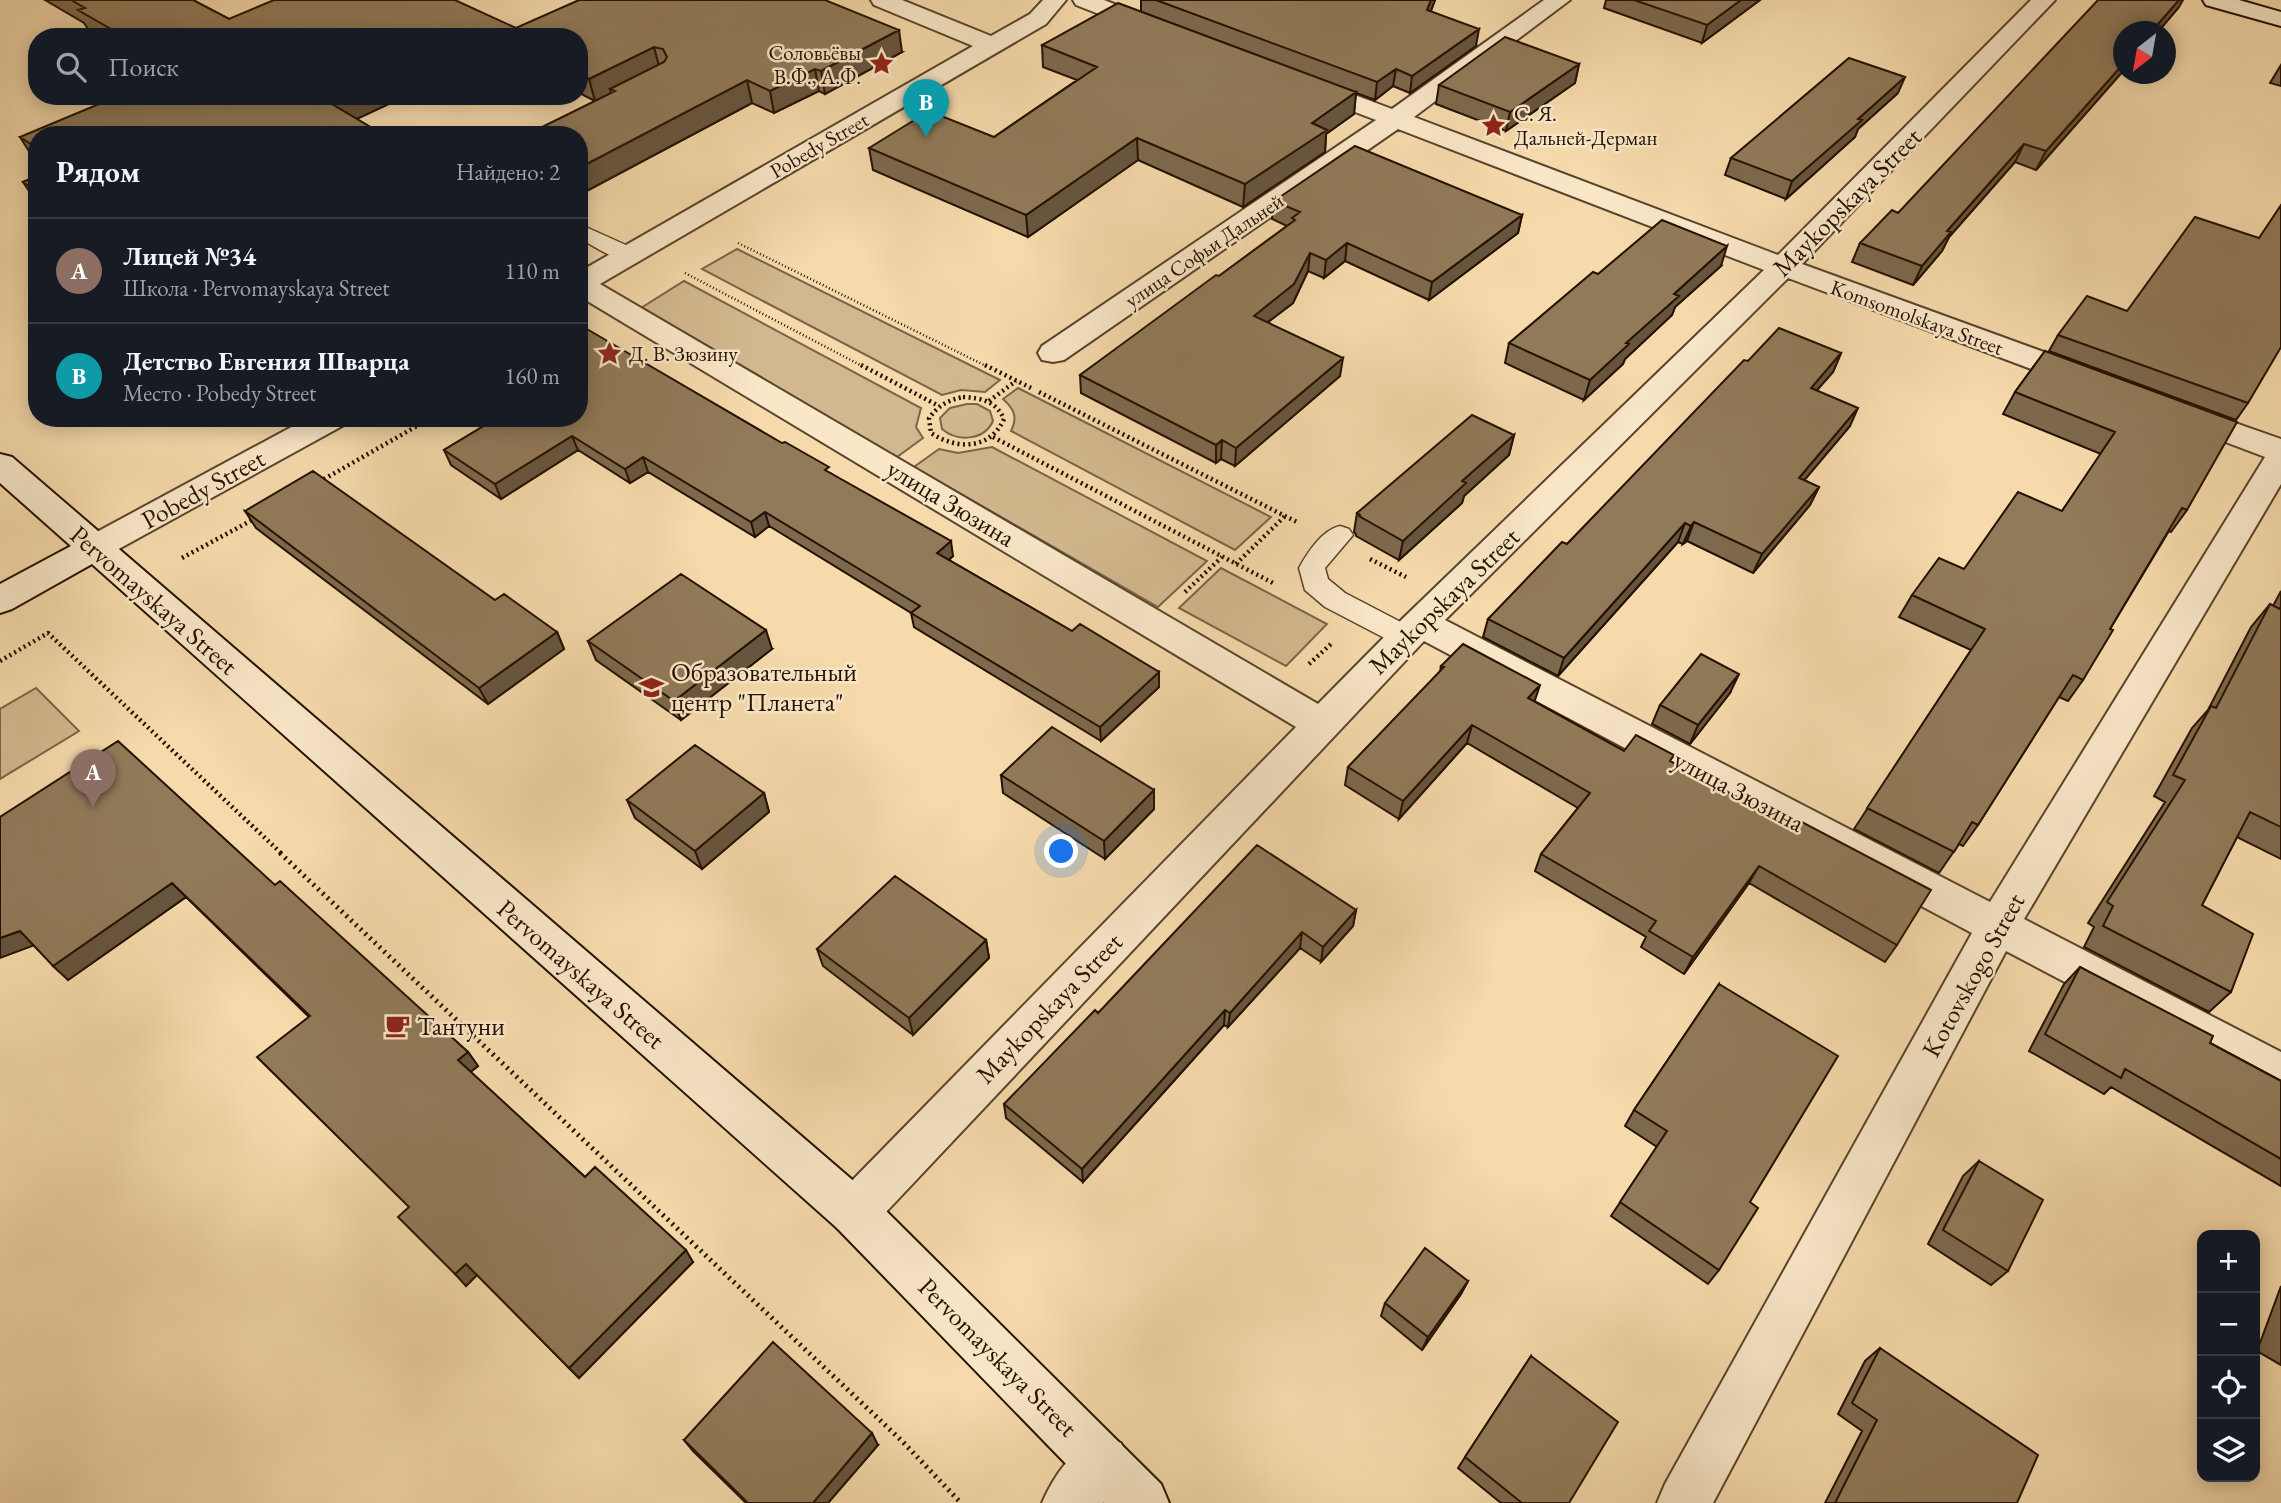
<!DOCTYPE html>
<html lang="ru">
<meta charset="utf-8">
<style>
body{margin:0;font-family:"EB Garamond",serif;background:#242831;color:#f1f3f6}
.controls{position:absolute;right:21px;bottom:21px;display:grid;overflow:hidden;border-radius:14px;box-shadow:0 4px 18px #0003}
.controls button{width:63px;height:63px;display:grid;place-items:center;padding:0;border:0;border-bottom:2px solid #363941;background:#171b24;color:#f1f3f6;font:35px sans-serif}
.compass{position:absolute;left:2113px;top:21px;width:63px;height:63px;border-radius:50%;background:#171b24;box-shadow:0 4px 18px #0003;rotate:211deg}
.you{position:absolute;left:1062px;top:852px;width:24px;height:24px;margin:-18px;border:5px solid #fff;border-radius:50%;background:#1a73e8;box-shadow:0 0 0 10px #1a73e833}
.badge{display:grid;place-items:center;width:46px;height:46px;border-radius:50%;background:#c59692;color:#fff;font-size:23px;font-weight:700}
.pin{position:absolute;translate:-50% -58px;filter:drop-shadow(0 2px 4px #0008)}
.pin::after{content:'';position:absolute;top:37px;width:24px;height:21px;background:inherit;clip-path:polygon(0 0,100% 0,50% 100%)}
.list{margin:0;padding:0;list-style:none}
h2{display:flex;justify-content:space-between;align-items:center;height:91px;margin:0;padding:0 28px;font-size:30px}
h2 small{font-size:23px;font-weight:400;color:#9ea1a6}
.list li{display:grid;grid-template-columns:46px 1fr auto;gap:21px;align-items:center;box-sizing:border-box;height:105px;padding:0 28px;border-top:2px solid #363941}
.list b{display:block;font-size:26px;white-space:nowrap}
.list p{margin:0;font-size:23px;white-space:nowrap;color:#9ea1a6}
.list em{font-size:23px;font-style:normal;color:#9ea1a6}
.icon{flex:none;width:38px;height:38px;fill:none;stroke:currentColor;stroke-width:2;stroke-linecap:round;stroke-linejoin:round}
.map{position:relative;flex:none;width:2281px;height:1503px;overflow:hidden}
.search{position:absolute;background:#171b24;box-shadow:0 4px 18px #0003;left:28px;top:28px;width:560px;height:77px;display:flex;align-items:center;gap:18px;box-sizing:border-box;padding:0 24px;border-radius:28px;color:#9ea1a6;font-size:26px}
.panel{position:absolute;background:#171b24;box-shadow:0 4px 18px #0003;left:28px;top:126px;width:560px;height:301px;border-radius:28px}
.map>svg:first-child{display:block}
.green{fill:#d2b88e;stroke:#7b6448;stroke-width:2}
.lines{fill:none;stroke-linecap:round;stroke-linejoin:round}
.lane-casing{stroke:#58432c;stroke-width:3}
.street-casing{stroke:#58432c;stroke-width:4}
.secondary-casing{stroke:#241101;stroke-width:4}
.path-far2{stroke:#241101;stroke-width:2.5;stroke-dasharray:1 2.5;stroke-linecap:butt}
.path-far1{stroke:#241101;stroke-width:4.5;stroke-dasharray:2 3.5;stroke-linecap:butt}
.path{stroke:#241101;stroke-width:5;stroke-dasharray:2 4.5;stroke-linecap:butt}
.lane{fill:#f9e7c8;fill-rule:evenodd}
.street{fill:#f9e7c8;fill-rule:evenodd}
.secondary{fill:#f9e7c8;fill-rule:evenodd}
.wall{fill:#7d694d;stroke:#241101;stroke-width:2}
.shaded-wall{fill:#66553e;stroke:#241101;stroke-width:2}
.building{fill:#917a59;stroke:#241101;stroke-width:2}
.labels{text-anchor:middle;dominant-baseline:central;stroke-width:5;stroke-linejoin:round;paint-order:stroke}
.far-poi-label{font-size:21px;fill:#241101;stroke:#f9e7c8;text-anchor:start}
.far-street-label{font-size:21px;fill:#241101;stroke:#f9e7c8}
.street-label{font-size:26px;fill:#241101;stroke:#f9e7c8}
.poi-label{font-size:26px;fill:#241101;stroke:#f9e7c8;text-anchor:start}
</style>
<div class="map">
<svg width="2281" height="1503" viewBox="0 0 2281 1503">
<rect width="100%" height="100%" fill="#f6daab"/>
<filter id="stains"><feTurbulence type="fractalNoise" baseFrequency=".00286" numOctaves="4"/><feColorMatrix values="0 0 0 0 .2 0 0 0 0 .09 0 0 0 0 .02 0 0 0 .5 -.17"/></filter>
<radialGradient id="worn" r=".72"><stop offset=".6" stop-color="#630" stop-opacity="0"/><stop offset="1" stop-color="#630" stop-opacity=".3"/></radialGradient>
<path class="green" d="M737 249 1000 380 985 392 961 390 942 395 702 269Z
M684 281 921 408 916 427 923 438 897 457 641 308Z
M1018 388 1271 517 1235 550 1011 431C1018 417 1014 409 1003 399Z
M967 404H977L990 411 993 421C984 441 957 442 942 429L940 418 950 408Z
M992 447 1207 561 1158 607 914 467 939 449 958 453Z
M1221 568 1327 624 1286 666 1179 608Z
M36 688 79 731 0 779V709Z"/>
<g class="lines">
<defs>
<path id="lane" d="M579 224 637 250 640 255 637 260C618 264 596 247 579 238Z
M1340 526 1349 529 1353 535 1325 568 1328 579 1345 593 1416 630 1420 637 1416 644 1406 647 1396 644 1325 607 1305 590 1299 568C1308 552 1321 531 1340 526Z"/>
<path id="street" d="M871 0H902L991 36 1030 14 1043 0H1066L1046 24 600 284 1318 704 1393 628 1764 270 1398 129 1064 360 1053 362 1042 360 1038 353 1042 346 1376 120 1297 90 1294 85 1297 80 1306 78 1315 80 1392 109 1544 0H1570L1414 117 1778 255 2031 0H2055L1802 264 2096 371 2100 378 2096 385 2085 388 2074 385 1788 278 1445 620 1990 902 2265 457 2170 421 2165 414 2170 407 2181 404 2281 439V484L2024 919 2281 1052V1096L2006 951 1713 1503H1657L1665 1484 1972 933 1424 641 871 1228 854 1235 837 1228 830 1212 837 1196 1296 727 579 296V272L973 46 874 5Z
M1073 0H1104L1163 23 1167 28 1163 33H1147L1076 5Z
M308 418H349L344 425 106 556 94 560 82 556 77 548 82 540Z
M1102 1435 1121 1443 1129 1462 1121 1481 1103 1503H1042C1054 1475 1074 1447 1102 1435Z"/>
<path id="secondary" d="M2203 0H2239L2281 12V26L2206 5Z
M0 454 12 457 871 1196 1161 1484 1169 1503H1104L837 1228 92 564 12 609 0 613V584L71 546 0 483Z"/>
</defs>
<use href="#lane" class="lane-casing"/>
<use href="#street" class="street-casing"/>
<use href="#secondary" class="secondary-casing"/>
<path class="path-far2" d="M738 243 988 367
M685 273 864 367"/>
<path class="path-far1" d="M861 365 939 406
M985 365 1031 388
M1039 392 1297 522
M963 397C981 398 996 401 1004 419 990 450 957 450 931 433L929 418C938 406 948 400 963 397Z
M989 401 1016 381
M993 437 1273 583
M319 482 431 418
M182 558 254 519
M1370 559 1406 577
M1236 564 1285 516
M1185 592 1222 557
M0 661 48 633 282 854
M1309 664 1331 644"/>
<path class="path" d="M280 853 902 1441 961 1503"/>
<use href="#lane" class="lane"/>
<use href="#street" class="street"/>
<use href="#secondary" class="secondary"/>
</g>
<path class="wall" d="M45 0H193L229 19 516 28 902 52 825 94 819 91 774 113 752 103 579 195V135L595 101 579 93V37H98L90 32 84 23Z
M1141 0H1435L1431 11 1476 46 1410 93 1393 86 1375 100 1356 93 1354 114 1326 134 1325 152 1243 207 1138 160 1028 237 873 170 869 148 994 137 1077 80 1043 67 1042 45 1141 11Z
M1606 0H1760L1702 43 1604 8Z
M2179 7 2036 170 2015 162 1949 237 1942 251 1913 285 1852 262 1860 243 1898 213Z
M1579 64 1575 83 1506 131 1436 104 1439 85Z
M2281 65V86L2270 83Z
M1898 93 1858 129 1855 137 1786 199 1725 175 1731 158Z
M37 135V161L34 159 20 137Z
M37 176V203L23 182Z
M1274 201 1522 215 1518 233 1429 300 1345 261 1324 278 1308 271 1293 303 1268 322 1340 376 1235 466 1221 459 1216 463 1081 393 1080 375 1219 276 1287 226 1272 219Z
M2259 238 2248 403 2236 420 2049 351 2058 335 2127 311Z
M1721 266 1675 307 1672 315 1625 359 1623 364 1584 400 1505 363 1509 343 1598 274Z
M2045 351 2187 510 2171 532 2169 531 2110 629 2083 680 2068 701 2059 697 1978 825 1963 846 1959 844 1939 873 1854 829 1971 650 1899 617 1912 595 1964 569 2062 511 2101 454 2003 414 2015 392Z
M1841 353 1833 372 1817 390 1850 426 1804 480 1819 487 1810 505 1753 573 1687 541 1683 544 1678 542 1558 676 1483 637 1488 619 1567 544 1748 361Z
M497 418 830 473 953 556 949 560 1072 631 1159 672V687L1101 741 914 627 911 613 769 526 755 537 648 472 630 483 578 450 501 499 451 465 444 450Z
M1514 435 1509 455 1464 496 1462 503 1399 560 1356 536V534L1354 532 1357 513Z
M245 511 495 600 557 632 564 649 488 704 256 528Z
M2281 591V859L2237 837 2202 905 2231 992 2209 1012 2084 947 2094 927 2088 923 2165 802 2154 796 2192 728 2208 710 2251 627 2270 604 2273 606Z
M588 641 772 649 681 720 596 660Z
M1441 666 1535 702 1624 751 1671 762 1897 945 1885 962 1749 883 1684 974 1641 947 1646 937 1535 871 1541 854 1578 808 1467 743 1399 819 1345 785 1348 767 1440 672Z
M1730 693 1690 744 1652 724 1660 705Z
M1001 775 1154 790V809L1105 859 1003 793Z
M764 793 769 812 702 869 635 818 627 800Z
M0 817 275 885 468 1052 478 1066 470 1072 585 1177 693 1262 579 1378 477 1275 466 1286 309 1017 186 897 68 980Z
M1356 910 1353 926 1321 962 1300 948 1228 1027 1224 1025 1083 1182 1006 1118 1004 1104 1098 1013Z
M986 940 989 958 913 1035 823 966 817 949Z
M2080 967 2210 1043 2281 1081V1186L2111 1087 2104 1094 2029 1051 2064 984Z
M1719 984 1750 1202 1719 1270 1708 1284 1611 1216 1657 1147 1625 1126 1634 1110Z
M1979 1161 2008 1271 1991 1285 1928 1244 1963 1176Z
M1468 1281 1461 1294 1422 1350 1381 1316 1385 1303Z
M2281 1286V1365L2257 1351Z
M1880 1348 2017 1503H1825L1862 1431 1838 1414 1865 1361Z
M1531 1356 1569 1503H1501L1458 1468Z
M684 1440 878 1445 828 1503H746L693 1451Z"/>
<path class="shaded-wall" d="M1431 0H1435L1425 26 1427 10Z
M1741 0H1760L1702 43 1707 25Z
M2179 0H2183L2179 7 2158 32H2151Z
M1479 29 1476 46 1410 93 1412 76Z
M899 30 902 52 825 94 821 71Z
M654 47 660 70 610 89 611 94 595 101 589 79Z
M2124 63V70L2036 170 2046 151Z
M1579 64 1575 83 1506 131 1510 112Z
M815 69 819 91 774 113 770 91Z
M1396 69 1393 86 1375 100 1377 82Z
M1905 77 1898 93 1858 129 1855 137 1786 199 1792 181 1858 119Z
M747 80 752 103 579 195V168Z
M1356 92 1354 114 1326 134 1325 152 1243 207 1245 184 1312 123Z
M348 96H406L342 126 332 104Z
M1137 138 1138 160 1028 237 1026 215Z
M2024 144 2015 162 1949 237 1942 251 1913 285 1922 266 1947 231Z
M1522 215 1518 233 1429 300 1432 282Z
M1347 243 1345 261 1324 278 1326 260Z
M1727 246 1721 266 1675 307 1672 315 1625 359 1623 364 1584 400 1590 380 1674 294Z
M1310 253 1308 271 1293 303 1252 334 1254 316Z
M1841 353 1833 372 1803 406 1811 388Z
M1343 358 1340 376 1235 466 1236 448Z
M1858 408 1850 426 1791 496 1799 478Z
M1514 435 1509 455 1464 496 1462 503 1399 560 1403 541 1462 481Z
M572 436 578 450 501 499 495 484Z
M1222 440 1221 459 1216 463V445Z
M643 457 648 472 630 483 625 469Z
M1819 487 1810 505 1753 573 1762 554Z
M765 512 769 526 755 537 751 522Z
M1694 522 1687 541 1683 544 1691 526Z
M1685 523 1678 542 1558 676 1564 658Z
M951 541 953 556 939 568 937 553Z
M766 630 772 649 681 720 674 701Z
M557 632 564 649 488 704 479 688Z
M1159 672V687L1101 741 1100 727Z
M1739 674 1730 693 1690 744 1698 725Z
M1540 685 1534 703 1528 698Z
M1472 725 1467 743 1399 819 1403 801Z
M1154 790V809L1105 859 1104 841Z
M764 793 769 812 702 869 695 851Z
M1759 866 1749 883 1684 974 1693 957Z
M172 883 186 897 68 980 53 966Z
M1356 910 1353 926 1321 962 1323 947Z
M20 931 35 945 0 958V938Z
M1302 932 1300 948 1228 1027 1230 1013Z
M986 940 989 958 913 1035 909 1018Z
M1225 1010 1224 1025 1083 1182 1082 1169Z
M468 1052 478 1066 468 1074 458 1060Z
M686 1250 693 1262 579 1378 569 1368Z
M466 1264 477 1275 466 1286 455 1274Z
M1468 1281 1461 1294 1422 1350 1428 1337Z
M872 1433 878 1445 828 1503H813Z"/>
<path class="building" d="M71 0H193L229 19 274 0H455L516 28 579 0H825L899 30 821 71 815 69 770 91 747 80 579 168V135H526L615 91 610 89 664 62 667 57 663 49 654 47 589 79 579 74V37H503L500 35 497 37H125L78 10 85 8Z
M1156 0H1431L1427 10 1479 29 1412 76 1396 69 1377 82Z
M1634 0H1741L1707 25Z
M2098 0H2179L2151 32H2124V63L2046 151 2024 144 1947 231 1951 232 1922 266 1860 243 1892 210 1898 213Z
M1118 3 1356 92 1312 123 1327 130 1245 184 1137 138 1026 215 869 148 929 111 994 137 1097 67 1042 45Z
M1505 37 1579 64 1510 112 1439 85Z
M1849 58 1905 77 1858 119 1862 120 1792 181 1731 158Z
M118 96H348L332 104 384 135H37V148L20 137Z
M1355 146 1522 215 1432 282 1347 243 1326 260 1310 253 1294 284 1254 316 1343 358 1236 448 1222 440 1216 445 1080 375 1216 275 1219 276 1295 220 1292 218 1300 212 1274 201Z
M37 176V191L23 182Z
M2281 205V347L2248 403 2058 335 2087 296 2127 311 2195 217 2259 238Z
M1662 220 1727 246 1674 294 1679 296 1626 343 1629 344 1590 380 1509 343 1593 272 1598 274Z
M580 325 782 443 785 442 829 467 825 470 951 541 937 553 1072 631 1080 624 1159 672 1100 727 911 613 920 606 765 512 751 522 643 457 625 469 572 436 495 484 444 450 497 418H579V326Z
M1779 328 1841 353 1811 388 1858 408 1799 478 1819 487 1762 554 1694 522 1691 526 1685 523 1564 658 1488 619 1562 542 1567 544 1744 360 1748 361Z
M2045 351 2237 422 2187 510 2182 508 2110 629 2113 630 2083 680 2073 675 1978 825 1972 822 1954 852 1867 808 1985 629 1912 595 1939 558 1964 569 2018 492 2062 511 2115 432 2015 392Z
M1472 415 1514 435 1462 481 1466 483 1403 541 1359 516 1360 515 1357 513Z
M313 471 495 600 504 594 557 632 479 688 245 511Z
M681 574 766 630 674 701 588 641Z
M2270 604 2280 609 2281 606V827L2250 812 2202 905 2253 934 2231 992 2103 926 2113 906 2107 902 2185 780 2173 775 2211 706 2216 708Z
M1463 644 1540 685 1528 698 1624 751 1636 735 1674 755 1670 761 1795 828 1800 821 1931 890 1897 945 1759 866 1693 957 1649 931 1656 921 1541 854 1590 793 1472 725 1403 801 1348 767 1444 667 1441 666Z
M1701 654 1739 674 1698 725 1660 705Z
M1052 727 1154 790 1104 841 1001 775Z
M118 741 275 885 280 881 468 1052 458 1060 585 1177 595 1167 686 1250 569 1368 466 1264 455 1274 398 1217 409 1207 257 1057 310 1016 172 883 53 966 20 931 0 938V817Z
M695 745 764 793 695 851 627 800Z
M1257 845 1356 910 1323 947 1302 932 1230 1013 1225 1010 1082 1169 1004 1104 1095 1010 1098 1013Z
M895 876 986 940 909 1018 817 949Z
M2080 967 2213 1036 2210 1043 2281 1081V1159L2125 1069 2121 1078 2045 1034Z
M1719 984 1838 1056 1750 1202 1758 1208 1719 1270 1620 1202 1667 1131 1634 1110Z
M1979 1161 2043 1200 2008 1271 1943 1230Z
M1425 1248 1468 1281 1428 1337 1385 1303Z
M773 1342 872 1433 813 1503H748L684 1440Z
M1880 1348 2038 1455 2017 1503H1835L1877 1420 1852 1403Z
M1531 1356 1618 1422 1569 1503H1522L1465 1457Z"/>
<defs>
<symbol id="sight-bare" viewBox="-9 -9 18 18"><path d="M0-6L1.8-2.2L6-1.7L2.9 1.2L3.7 5.4L0 3.3L-3.7 5.4L-2.9 1.2L-6-1.7L-1.8-2.2Z" fill="#8f2418" stroke="#f9e7c8" stroke-width="2.5" paint-order="stroke"/></symbol>
<symbol id="school-bare" viewBox="-9 -9 18 18"><path d="M0-5L7-2L0 1L-7-2ZM-4 1L0 2.5L4 1V4Q0 6-4 4Z" fill="#8f2418" stroke="#f9e7c8" stroke-width="2.5" paint-order="stroke"/></symbol>
<symbol id="cafe-bare" viewBox="-9 -9 18 18"><path d="M-5.5-4.5H6V0H3Q3 3.5 0 3.5H-2.5Q-5.5 3.5-5.5 0ZM3-3.2v2h1.7v-2ZM-6 4.5H4V6H-6Z" fill="#8f2418" stroke="#f9e7c8" stroke-width="2.5" paint-order="stroke"/></symbol>
</defs>
<g fill-rule="evenodd">
<use href="#sight-bare" x="864" y="46" width="35" height="35"/>
<use href="#sight-bare" x="1476" y="108" width="35" height="35"/>
<use href="#sight-bare" x="592" y="336" width="35" height="35"/>
<use href="#school-bare" x="634" y="670" width="35" height="35"/>
<use href="#cafe-bare" x="380" y="1008" width="35" height="35"/>
</g>
<g class="labels">
<g class="far-poi-label">
<text x="861" y="52" text-anchor="end">Соловьёвы<tspan x="861" dy="24">В.Ф., А.Ф.</tspan></text>
<text x="1514" y="113">С. Я.<tspan x="1514" dy="24">Дальней-Дерман</tspan></text>
<text x="629" y="353">Д. В. Зюзину</text>
</g>
<g class="far-street-label">
<text transform="translate(819 145) rotate(-30)">Pobedy Street</text>
<text transform="translate(1204 250) rotate(-34)">улица Софьи Дальней</text>
<text transform="translate(1917 317) rotate(20)">Komsomolskaya Street</text>
</g>
<g class="street-label">
<text transform="translate(1847 202) rotate(-45)">Maykopskaya Street</text>
<text transform="translate(203 489) rotate(-29)">Pobedy Street</text>
<text transform="translate(951 503) rotate(31)">улица Зюзина</text>
<text transform="translate(154 600) rotate(41)">Pervomayskaya Street</text>
<text transform="translate(1444 601) rotate(-44)">Maykopskaya Street</text>
<text transform="translate(1739 791) rotate(28)">улица Зюзина</text>
<text transform="translate(581 974) rotate(41)">Pervomayskaya Street</text>
<text transform="translate(1973 975) rotate(-61)">Kotovskogo Street</text>
<text transform="translate(1049 1008) rotate(-46)">Maykopskaya Street</text>
<text transform="translate(998 1357) rotate(45)">Pervomayskaya Street</text>
</g>
<g class="poi-label">
<text x="671" y="672">Образовательный<tspan x="671" dy="30">центр "Планета"</tspan></text>
<text x="417" y="1026">Тантуни</text>
</g>
</g>
<rect width="100%" height="100%" filter="url(#stains)"/>
<rect width="100%" height="100%" fill="url(#worn)"/>
</svg>
<div class="controls">
<button>+</button>
<button>−</button>
<button><svg class="icon" aria-label="locate" viewBox="0 0 24 24"><circle cx="12" cy="12" r="6"/><path d="M12 2v4M12 18v4M2 12h4M18 12h4"/></svg></button>
<button><svg class="icon" aria-label="layers" viewBox="0 0 24 24"><path d="M12 4l9 5-9 5-9-5zM3 14l9 5 9-5"/></svg></button>
</div>
<svg class="compass" viewBox="-18 -18 36 36"><path d="M0-13l5 13h-10z" fill="#e53935"/><path d="M0 13l5-13h-10z" fill="#9ea1a6"/></svg>
<div class="you"></div>
<div class="pin badge" style="left:93px;top:807px;background:#8d6e63">A</div>
<div class="pin badge" style="left:926px;top:137px;background:#0f9aa8">B</div>
<div class="search"><svg class="icon" aria-label="search" viewBox="0 0 24 24"><circle cx="10" cy="10" r="6"/><path d="M15 15l6 6"/></svg>Поиск</div>
<section class="panel">
<h2>Рядом<small>Найдено: 2</small></h2>
<ul class="list">
<li><span class="badge" style="background:#8d6e63">A</span><div><b>Лицей №34</b><p>Школа · Pervomayskaya Street</p></div><em>110 m</em></li>
<li><span class="badge" style="background:#0f9aa8">B</span><div><b>Детство Евгения Шварца</b><p>Место · Pobedy Street</p></div><em>160 m</em></li>
</ul>
</section>
</div>
